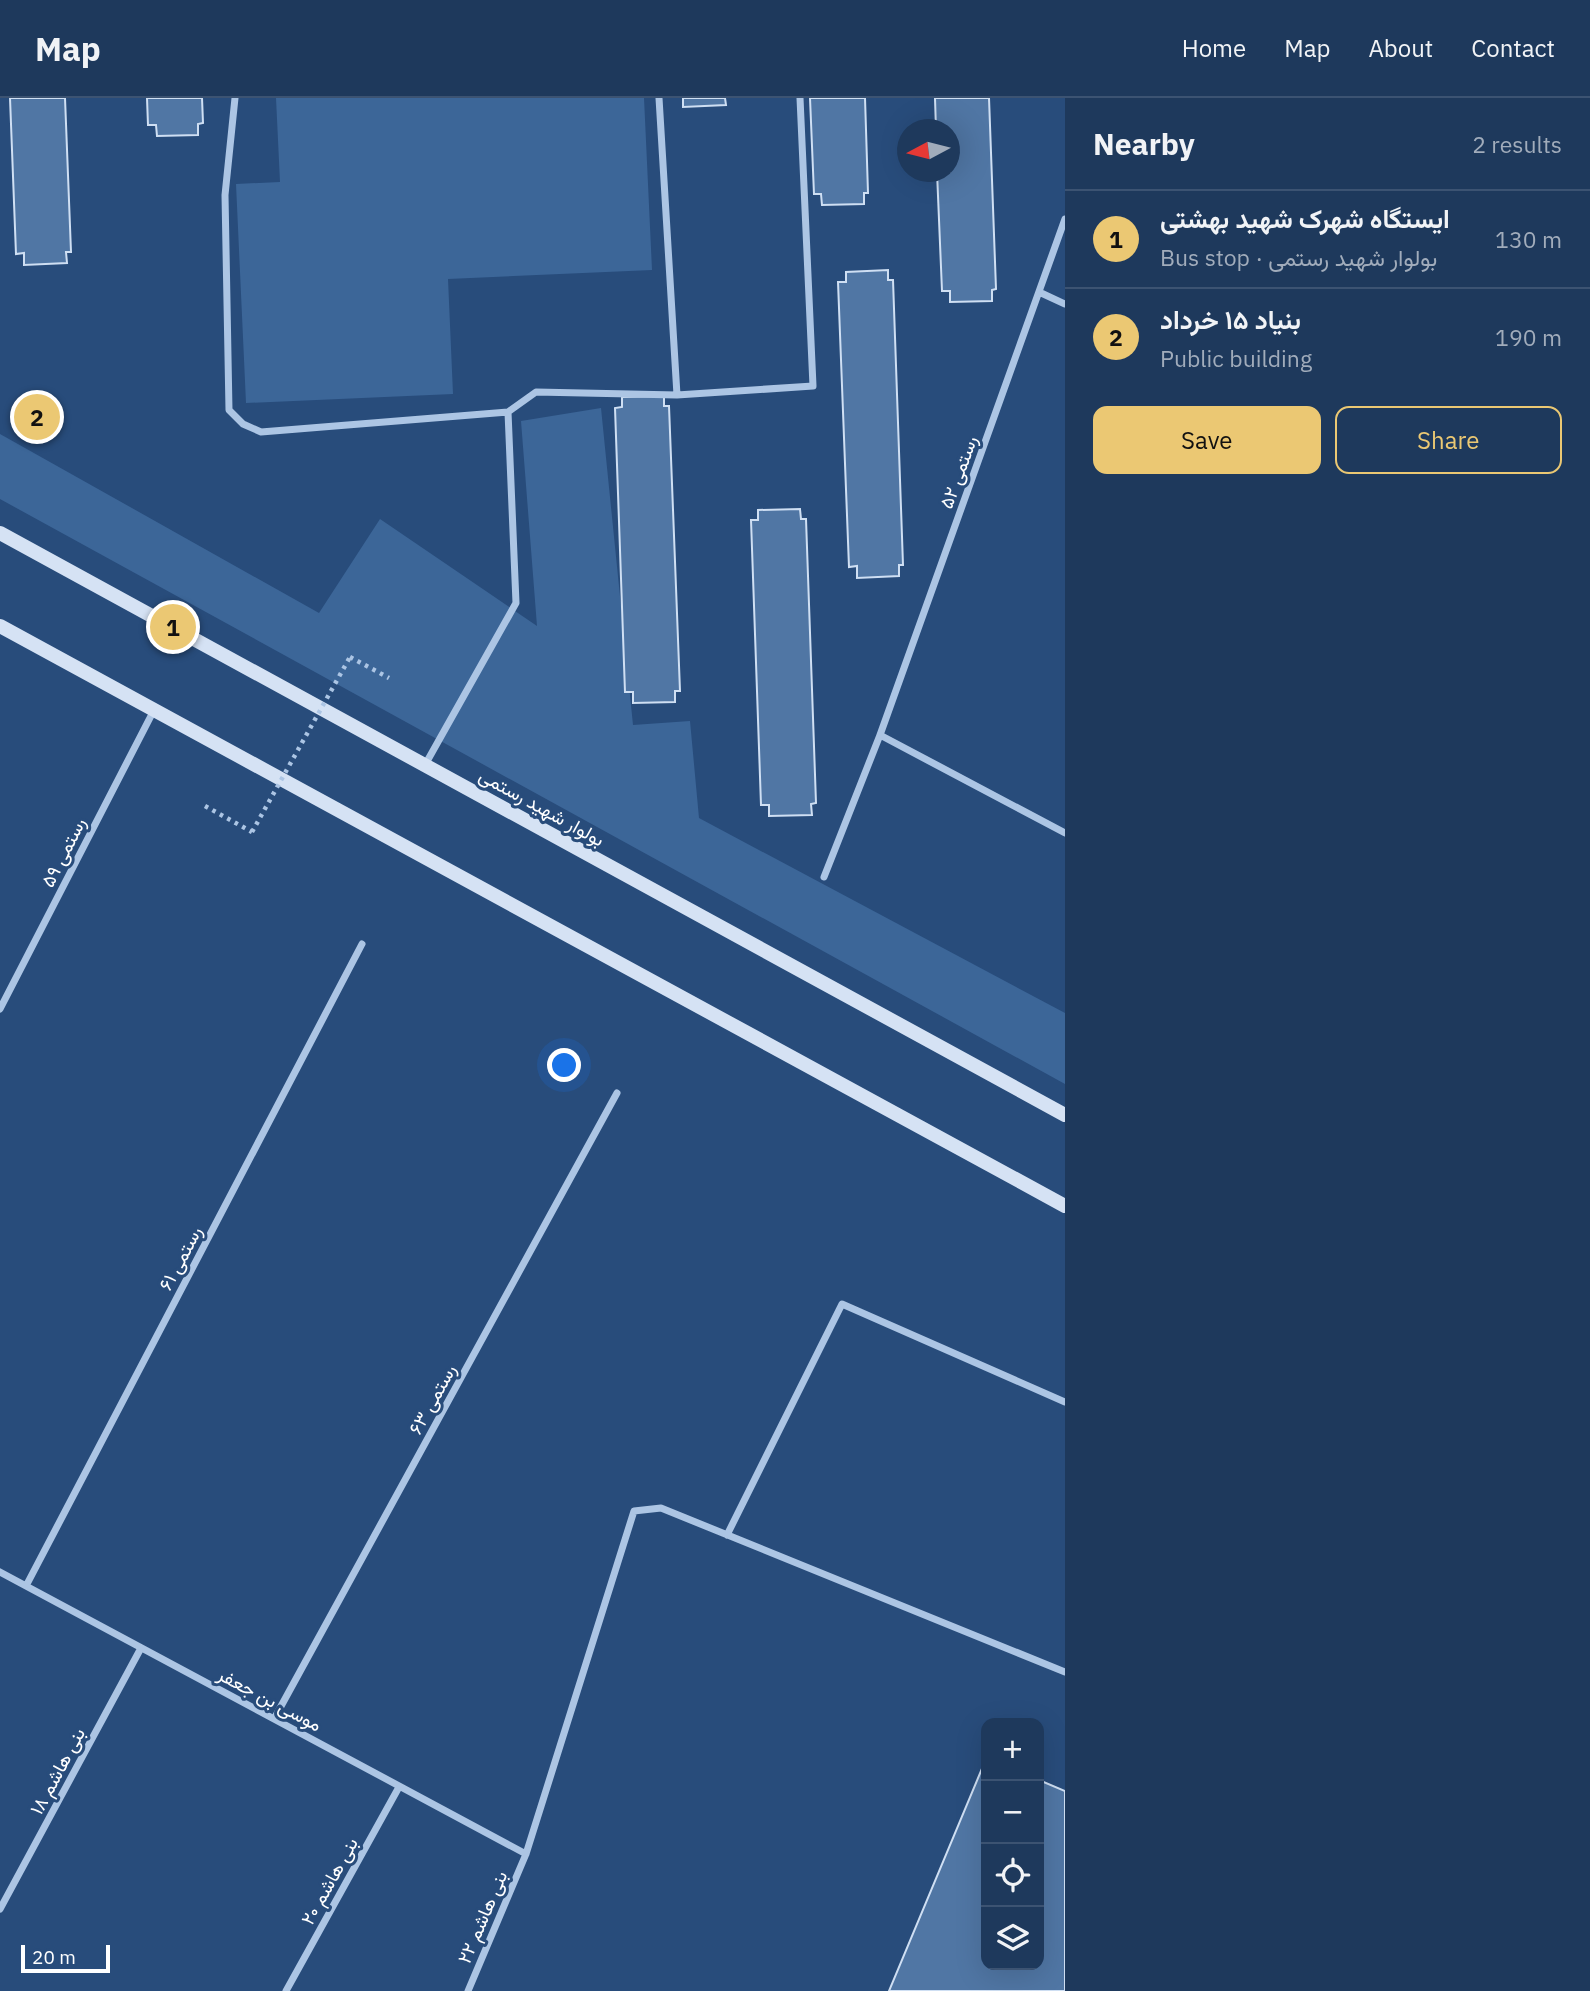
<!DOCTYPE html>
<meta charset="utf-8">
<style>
body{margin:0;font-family:"IBM Plex Sans",Vazirmatn,sans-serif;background:#264062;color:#f1f3f6}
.controls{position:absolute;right:21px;bottom:21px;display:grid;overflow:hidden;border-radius:14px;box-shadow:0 7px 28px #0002}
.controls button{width:63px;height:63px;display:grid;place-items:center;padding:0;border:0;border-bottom:2px solid #3c5372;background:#1e395c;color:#f1f3f6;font:35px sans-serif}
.compass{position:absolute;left:897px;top:21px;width:63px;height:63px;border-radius:50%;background:#1e395c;box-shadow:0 7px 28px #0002;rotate:263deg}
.scale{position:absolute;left:21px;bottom:18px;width:89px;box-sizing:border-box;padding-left:7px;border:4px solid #fff;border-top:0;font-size:19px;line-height:24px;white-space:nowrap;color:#fff;-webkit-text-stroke:5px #284c7b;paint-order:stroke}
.you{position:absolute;left:565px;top:968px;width:24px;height:24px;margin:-18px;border:5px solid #fff;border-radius:50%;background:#1a73e8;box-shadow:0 0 0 10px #1a73e833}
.badge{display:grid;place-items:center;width:46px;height:46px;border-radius:50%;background:#ebc873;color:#111;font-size:23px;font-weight:700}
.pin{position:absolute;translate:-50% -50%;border:4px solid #fff;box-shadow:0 2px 7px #0006}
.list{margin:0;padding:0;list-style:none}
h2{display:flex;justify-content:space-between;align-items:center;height:91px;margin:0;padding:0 28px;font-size:30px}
h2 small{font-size:23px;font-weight:400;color:#a1acbb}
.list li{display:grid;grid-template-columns:46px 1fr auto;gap:21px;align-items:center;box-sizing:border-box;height:98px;padding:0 28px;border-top:2px solid #3c5372}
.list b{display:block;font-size:26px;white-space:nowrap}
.list p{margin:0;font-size:23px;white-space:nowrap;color:#a1acbb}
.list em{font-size:23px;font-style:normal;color:#a1acbb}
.actions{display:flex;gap:14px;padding:21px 28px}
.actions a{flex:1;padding:16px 0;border:2px solid #ebc873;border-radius:14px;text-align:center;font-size:24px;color:#ebc873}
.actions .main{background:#ebc873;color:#111}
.icon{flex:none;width:38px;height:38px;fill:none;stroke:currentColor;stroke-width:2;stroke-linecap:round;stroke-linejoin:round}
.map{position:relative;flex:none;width:1065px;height:1893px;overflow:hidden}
header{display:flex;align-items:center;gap:42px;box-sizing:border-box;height:98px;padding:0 35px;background:#1e395c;border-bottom:2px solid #3c5372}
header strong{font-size:33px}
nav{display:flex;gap:38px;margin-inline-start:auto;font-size:24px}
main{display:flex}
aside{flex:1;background:#1e395c}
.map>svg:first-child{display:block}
.green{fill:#3c6698}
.building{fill:#5076a4;stroke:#cfdff3;stroke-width:2}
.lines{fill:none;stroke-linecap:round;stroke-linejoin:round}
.path{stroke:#acc5e4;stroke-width:4.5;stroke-dasharray:3.5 5;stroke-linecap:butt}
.street{stroke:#acc5e4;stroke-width:7}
.secondary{stroke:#d5e2f4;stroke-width:14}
.path-bridge{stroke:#acc5e4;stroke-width:4.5;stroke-dasharray:3.5 5;stroke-linecap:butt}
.labels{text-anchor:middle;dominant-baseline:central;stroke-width:6;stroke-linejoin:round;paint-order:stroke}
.street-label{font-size:19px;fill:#fff;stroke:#284c7b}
</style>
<header>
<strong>Map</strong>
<nav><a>Home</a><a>Map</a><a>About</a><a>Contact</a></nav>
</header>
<main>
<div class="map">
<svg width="1065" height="1893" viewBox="0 0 1065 1893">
<rect width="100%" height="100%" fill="#284c7b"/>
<path class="green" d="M276 0H644L652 172 448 181 453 296 246 305 236 86 280 84Z
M601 310 633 627 690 623 699 720 1065 915V986L0 401V336L319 515 380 421 537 528 521 323Z"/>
<path class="building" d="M10 0H65L71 154H66L67 165 24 167V155L16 156Z
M147 0H202L203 25 198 26V37L157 38 156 27H148Z
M683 0H725L726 7 683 9Z
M810 0H865L868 95H864V106L822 107 821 96H814Z
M935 0H989L996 191 992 192V203L950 204V193H942L937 74H950V32H936Z
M888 172V182H893L903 467H899V478L857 480V468L849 469 838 184H846V174Z
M664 298V308H669L680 593H675V604L633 605V594H625L615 310 622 309V299Z
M800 411 801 421H806L816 705 811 706 812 717 769 718V707H761L751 422H758V412Z
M986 1661V1867H1039V1682L1065 1693V1893H889Z"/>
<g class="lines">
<path class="path" d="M350 559 389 580
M205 708 252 734"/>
<path class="street" d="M235 0 225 97 229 312 243 326 261 334 508 314 516 505 425 667
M659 0 677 297
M1039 194 1065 206
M508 314 536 294 677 297 813 288 800 0
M880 637 1065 735
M824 779 880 637 1065 121
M0 911 154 612
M727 1437 842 1206 1065 1304
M0 1474 526 1756
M26 1488 362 846
M274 1621 617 995
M0 1811 141 1550
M286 1893 399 1689
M468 1893 526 1756 634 1413 661 1410 1065 1574"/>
<path class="secondary" d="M0 435 1065 1017
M0 528 1065 1108"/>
<path class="path-bridge" d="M252 734 350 559"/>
</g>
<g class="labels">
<g class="street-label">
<text transform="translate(958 374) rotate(-70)">رستمی ۵۲</text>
<text transform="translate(542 709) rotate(29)">بولوار شهید رستمی</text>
<text transform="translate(63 754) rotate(-63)">رستمی ۵۹</text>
<text transform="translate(180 1160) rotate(-62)">رستمی ۶۱</text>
<text transform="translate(432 1301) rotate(-61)">رستمی ۶۳</text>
<text transform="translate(270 1601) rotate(28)">موسی بن جعفر</text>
<text transform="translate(57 1673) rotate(-62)">بنی هاشم ۱۸</text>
<text transform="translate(329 1783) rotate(-61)">بنی هاشم ۲۰</text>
<text transform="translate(482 1819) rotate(-67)">بنی هاشم ۲۲</text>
</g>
</g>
</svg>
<div class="controls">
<button>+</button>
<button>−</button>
<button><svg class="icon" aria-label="locate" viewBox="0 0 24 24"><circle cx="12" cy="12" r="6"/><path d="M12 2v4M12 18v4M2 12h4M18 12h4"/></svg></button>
<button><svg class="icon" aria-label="layers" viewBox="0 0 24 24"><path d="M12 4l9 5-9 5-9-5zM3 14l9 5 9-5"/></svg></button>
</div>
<svg class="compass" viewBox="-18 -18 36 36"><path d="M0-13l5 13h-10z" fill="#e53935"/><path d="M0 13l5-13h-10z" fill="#a1acbb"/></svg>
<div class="scale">20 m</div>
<div class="you"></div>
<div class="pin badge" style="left:173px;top:529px">1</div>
<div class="pin badge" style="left:37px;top:319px">2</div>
</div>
<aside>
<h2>Nearby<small>2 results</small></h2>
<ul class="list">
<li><span class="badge">1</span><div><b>ایستگاه شهرک شهید بهشتی</b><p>Bus stop · بولوار شهید رستمی</p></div><em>130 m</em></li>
<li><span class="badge">2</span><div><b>بنیاد ۱۵ خرداد</b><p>Public building</p></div><em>190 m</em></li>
</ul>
<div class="actions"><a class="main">Save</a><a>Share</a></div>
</aside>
</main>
